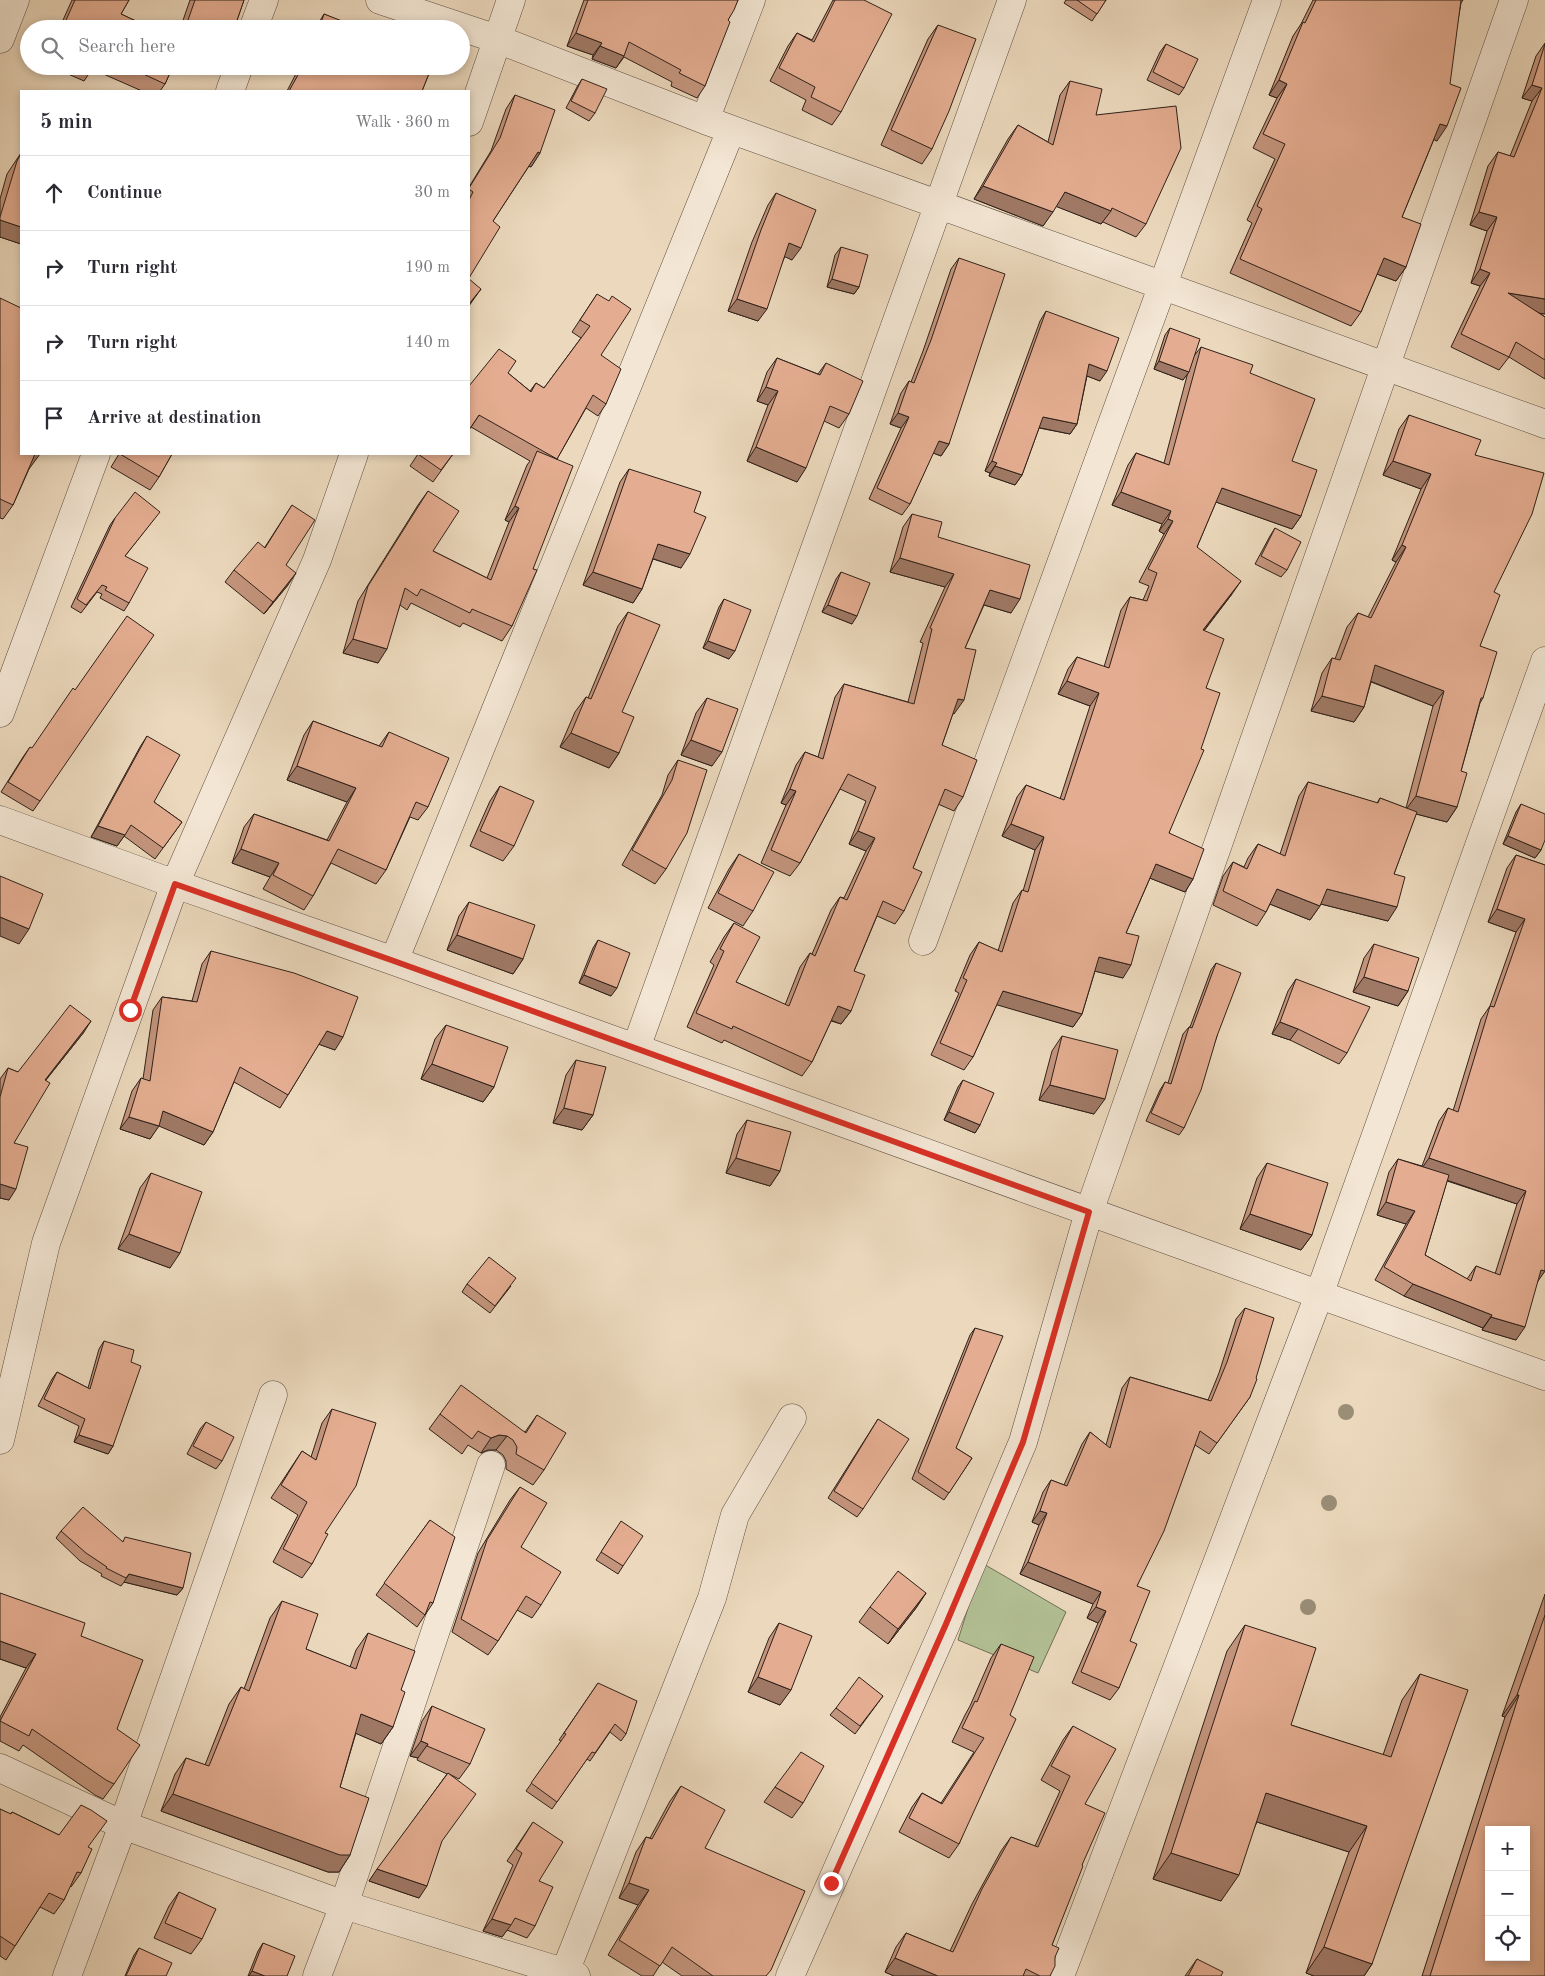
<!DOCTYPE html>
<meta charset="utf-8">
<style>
body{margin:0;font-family:"Old Standard TT",serif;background:#f7f7f7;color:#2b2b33}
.controls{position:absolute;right:15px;bottom:15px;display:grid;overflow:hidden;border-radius:0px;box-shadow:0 2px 8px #0003}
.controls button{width:45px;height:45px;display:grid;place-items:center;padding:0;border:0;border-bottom:1px solid #e1e1e2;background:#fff;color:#2b2b33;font:25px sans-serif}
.stop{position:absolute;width:15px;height:15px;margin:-11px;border:4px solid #d93025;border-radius:50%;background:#fff}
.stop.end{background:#d93025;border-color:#fff;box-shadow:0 1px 5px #0008}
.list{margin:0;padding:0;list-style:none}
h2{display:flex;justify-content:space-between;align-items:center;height:65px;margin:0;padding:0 20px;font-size:21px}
h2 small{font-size:16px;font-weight:400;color:#7c7c81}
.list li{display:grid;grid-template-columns:32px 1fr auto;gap:15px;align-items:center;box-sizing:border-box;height:75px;padding:0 20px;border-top:1px solid #e1e1e2}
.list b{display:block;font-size:19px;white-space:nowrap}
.list em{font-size:16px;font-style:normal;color:#7c7c81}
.icon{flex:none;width:28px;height:28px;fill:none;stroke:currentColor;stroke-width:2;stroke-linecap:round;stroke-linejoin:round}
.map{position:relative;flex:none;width:1545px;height:1976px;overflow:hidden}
.search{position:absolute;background:#fff;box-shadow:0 2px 8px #0003;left:20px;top:20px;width:450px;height:55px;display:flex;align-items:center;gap:12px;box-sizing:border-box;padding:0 18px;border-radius:28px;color:#7c7c81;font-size:19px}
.panel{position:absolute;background:#fff;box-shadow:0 2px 8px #0003;left:20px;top:90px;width:450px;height:365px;border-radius:0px}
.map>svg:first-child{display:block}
.green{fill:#b3c095;stroke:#717057}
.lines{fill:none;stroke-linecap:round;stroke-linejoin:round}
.minor-casing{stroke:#5e4e42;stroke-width:29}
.minor{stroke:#f3e6d4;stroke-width:28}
.tree{fill:#9a8e77}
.wall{fill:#c4957d;stroke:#2f2019;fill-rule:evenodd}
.shaded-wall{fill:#a07966;stroke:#2f2019}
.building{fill:#e4ad91;stroke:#2f2019;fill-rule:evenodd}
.route{stroke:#d93025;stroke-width:6}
</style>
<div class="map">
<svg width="1545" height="1976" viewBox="0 0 1545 1976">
<rect width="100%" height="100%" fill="#ecd9bd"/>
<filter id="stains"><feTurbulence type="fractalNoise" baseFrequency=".004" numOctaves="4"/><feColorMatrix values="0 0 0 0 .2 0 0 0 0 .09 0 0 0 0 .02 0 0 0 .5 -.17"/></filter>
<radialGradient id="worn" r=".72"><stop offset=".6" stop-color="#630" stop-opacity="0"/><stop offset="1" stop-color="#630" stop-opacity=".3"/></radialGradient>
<path class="green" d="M982 1563 1066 1612 1038 1673 958 1640Z"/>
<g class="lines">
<defs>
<path id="minor" d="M380 0 497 39 705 120 1545 424
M253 29 264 0
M0 39 15 0
M230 91 239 66
M705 120 751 0
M469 122 511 0
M0 713 96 454
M0 820 175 884 394 961 1545 1376
M923 941 1267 0
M394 961 731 130
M636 1048 1012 0
M0 1440 46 1243 175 884 317 560 354 454
M0 1768 123 1825 344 1905 576 1976
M565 1972 712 1598 735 1515 792 1418
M67 1976 123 1825 273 1395
M317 1976 344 1905 491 1465
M790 1976 946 1624 1023 1442 1089 1212 1514 0
M1060 1976 1319 1295 1545 661"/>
</defs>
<use href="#minor" class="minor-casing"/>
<use href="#minor" class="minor"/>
</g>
<g class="tree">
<circle cx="1346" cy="1412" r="8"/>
<circle cx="1329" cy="1503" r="8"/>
<circle cx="1308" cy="1607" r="8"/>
</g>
<path class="wall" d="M72 0H129L121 14 153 29H59Z
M190 0H244L234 29H180Z
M584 0H738L728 20 705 86 697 98 671 86 672 82 624 57 616 68 592 59 593 55 567 46Z
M833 0H864L841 112 832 125 802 110 806 100 770 81 788 46 797 33 812 40Z
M1066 0H1106L1092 21 1064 3Z
M1313 0H1463L1461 3 1437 141 1434 139 1402 217 1406 267 1396 281 1377 274 1361 312 1351 326 1230 273 1252 223 1247 220 1275 159 1253 148 1277 98 1269 95 1293 36 1301 24Z
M324 14 359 29H315Z
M938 25 932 149 922 164 881 145 928 39Z
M1545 43V314L1540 313 1545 317V379L1509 357 1499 370 1451 347 1480 286 1471 283 1487 231 1470 225 1488 166 1498 152 1510 156 1532 101 1522 98 1536 56Z
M1166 44 1184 88 1179 95 1147 80 1160 52Z
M50 66H173L165 84 160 91H142L92 69 84 81Z
M300 66H432L422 91H287Z
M582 79 595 113 589 121 566 108 577 87Z
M1070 81 1096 115 1146 224 1136 237 1103 222 1101 224 1056 206 1043 226 974 199 1008 139 1018 125 1048 142 1060 95Z
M515 95 540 153 531 167 529 166 493 221 469 278V187L491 151 506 109Z
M21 153V244L0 237V199L7 174Z
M776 193 792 260 785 256 758 321 728 311 752 242 768 205Z
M841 247 859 287 854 294 827 287 835 255Z
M959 258 949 444 941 456 933 453 910 504 902 515 869 499 901 428 890 424 901 393 909 381 911 382 923 351 951 269Z
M597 294 601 355 606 404 598 416 586 408 557 459 533 569 512 626 502 641 463 623 460 627 411 603 407 610 400 605 378 663 343 653 358 601 418 505 428 491 433 551 487 578 509 522 505 520 527 465 530 461 471 427 508 373 530 391 536 383 544 388 581 338 572 332Z
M0 298 29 469 13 505 3 519 0 518Z
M1046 311 1100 381 1087 376 1077 424 1070 434 1039 428 1022 475 1015 485 989 476 990 473 985 471 1040 321Z
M1170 328 1194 356 1201 347 1250 373 1292 461 1301 516 1292 529 1216 502 1197 547 1232 594 1204 631 1206 688 1169 833 1193 879 1185 892 1150 878 1126 933 1123 978 1095 971 1082 1014 1073 1027 997 1004 973 1057 964 1070 931 1055 959 993 955 991 970 955 979 942 998 951 1013 903 1022 890 1023 891 1035 850 1002 836 1017 797 1026 785 1060 799 1090 706 1058 694 1068 669 1077 657 1104 667 1121 610 1130 597 1143 600 1149 586 1139 582 1164 534 1159 531 1162 524 1112 505 1128 465 1136 453 1164 463 1188 372 1183 380 1154 369 1165 335Z
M777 358 818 374 826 363 849 414 839 428 824 421 797 482 747 461 768 405 757 401 767 372Z
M1409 415 1475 455 1494 592 1480 646 1483 698 1480 703 1461 771 1457 807 1447 822 1416 814 1394 874 1388 921 1321 904 1310 920 1270 904 1266 912 1257 926 1213 905 1223 876 1233 862 1244 867 1248 858 1258 844 1280 854 1299 796 1308 782 1377 803 1380 798 1406 808 1433 706 1371 682 1364 707 1354 722 1311 711 1322 673 1332 658 1335 659 1347 627 1358 613 1368 617 1396 562 1392 560 1421 489 1383 475 1399 429Z
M119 454H172L159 477 150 490 111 467Z
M418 454H453L433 482 410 466Z
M629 469 681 568 653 559 642 589 633 603 583 585 620 482Z
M292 505 286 565 288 585 264 614 225 582 234 570 265 547Z
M912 514 938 537 1011 613 984 605 965 648 954 714 953 713 942 745 963 797 954 811 938 804 913 868 904 911 895 924 877 916 854 971 851 1011 841 1024 831 1021 812 1062 802 1076 724 1040 722 1043 687 1027 714 965 710 962 724 937 734 923 736 982 785 1005 800 967 810 953 812 954 831 910 840 897 844 898 866 851 849 844 866 801 840 789 800 863 790 876 761 863 786 805 781 803 796 765 805 752 818 757 835 697 844 684 908 702 923 643 920 642 945 587 890 572 903 527Z
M115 518 154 519 125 556 129 603 124 611 100 598 102 594 97 592 81 613 71 607 110 525Z
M1275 528 1287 570 1281 577 1255 564 1270 536Z
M841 572 852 624 822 612 836 579Z
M724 599 729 659 703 648 719 607Z
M628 612 619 753 609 768 560 747 575 712 586 697 588 698 618 626Z
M707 698 712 766 681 755 696 713Z
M313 721 379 746 389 732 428 807 418 820 410 817 386 870 376 884 331 863 313 896 304 910 263 889 270 877 232 863 244 827 254 814 327 840 347 802 287 780 304 735Z
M147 736 154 802 182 822 155 859 124 836 117 846 91 837 140 747Z
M30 747 40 801 33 811 1 792 23 757Z
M678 760 666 869 655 884 622 865 662 795 668 775Z
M500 786 514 846 503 861 470 846 490 801Z
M1521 804 1541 850 1535 858 1503 844 1516 812Z
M739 854 753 911 743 926 708 908 729 869Z
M1516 855 1545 865V1271L1538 1280 1516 1340 1482 1330 1483 1328 1404 1296 1375 1280 1406 1224 1377 1215 1389 1172 1398 1159 1422 1166 1439 1121 1448 1108 1453 1111 1481 1019 1490 1006 1516 932 1488 922 1507 868ZM1447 1181 1517 1204 1495 1274 1476 1266 1467 1279 1425 1255Z
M469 902 523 959 513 974 447 950 459 916Z
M598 940 611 996 579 983 593 948Z
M1374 944 1408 991 1398 1006 1353 992 1364 958Z
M211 951 335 1050 319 1044 288 1095 280 1108 234 1082 213 1132 204 1145 159 1125 150 1139 120 1129 132 1091 141 1078 143 1079 153 1010 162 997 192 1001 202 964Z
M1216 963 1217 1036 1184 1128 1179 1135 1146 1121 1160 1090 1165 1082 1168 1083 1183 1034 1189 1027H1190L1211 970Z
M1296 979 1347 1053 1339 1064 1290 1040 1272 1034 1288 991Z
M446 1025 494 1087 483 1102 421 1079 435 1039Z
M84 1032 46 1080 14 1143 9 1200 0 1198V1079L8 1068 18 1072Z
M1062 1036 1094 1114 1039 1100 1052 1051Z
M576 1060 593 1115 582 1130 553 1123 566 1075Z
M963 1080 980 1125 975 1133 944 1120 958 1087Z
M747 1120 780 1171 770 1186 726 1173 737 1134Z
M1267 1163 1312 1235 1301 1250 1240 1229 1257 1178Z
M151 1173 170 1268 118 1249 140 1188Z
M467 1284 511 1286 490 1313 462 1292Z
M1245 1308 1250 1397 1209 1454 1195 1445 1137 1586 1130 1641 1119 1688 1110 1700 1072 1683 1098 1623 1087 1618 1093 1604 1020 1574 1039 1525 1032 1522 1043 1492 1051 1480 1064 1485 1082 1444 1090 1432 1106 1445 1122 1388 1130 1377 1208 1400 1219 1373 1236 1319Z
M975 1328 956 1448 972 1458 944 1500 912 1479 970 1335Z
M104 1341 131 1362 113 1446 108 1454 74 1442 79 1426 38 1406 52 1379 57 1372 88 1388 99 1349Z
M332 1409 325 1533 312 1564 302 1578 273 1562 298 1515 271 1498 302 1451 311 1457 322 1423Z
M440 1414 525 1432 537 1415 544 1470 533 1485 506 1469V1461L503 1455 496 1450H488L481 1453 468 1445 462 1454 429 1429Z
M878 1419 863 1509 857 1517 828 1498Z
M206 1422 222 1461 216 1469 187 1454 200 1429Z
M520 1487 521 1547 541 1605 532 1618 517 1610 498 1641 488 1655 452 1632 478 1553 510 1500Z
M430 1520 433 1603 417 1627 376 1595Z
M616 1529 623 1566 618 1574 596 1560Z
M61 1531 122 1541 183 1588 177 1595 124 1582 121 1586 101 1576 102 1574 80 1561 56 1538Z
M926 1593 916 1608 888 1644 859 1622 870 1607Z
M1545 1594V1976H1422L1505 1717 1502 1716Z
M282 1601 306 1649 350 1667 356 1650 368 1633 401 1690 393 1727 381 1744 356 1733 340 1787 350 1855 339 1872H328L161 1811 175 1774 186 1758 205 1765 229 1704 241 1687 244 1689 270 1618Z
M779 1623 780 1705 748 1692 769 1638Z
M1245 1625 1291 1725 1383 1755 1402 1700 1420 1674 1372 1964 1364 1976H1314L1306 1973 1349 1852 1257 1822 1221 1901 1153 1879 1227 1651Z
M81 1636 117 1729 114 1784 103 1799 95 1795 23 1745 19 1751 0 1741V1717L26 1668 0 1659Z
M1001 1644 1010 1715 959 1844 949 1858 899 1832 912 1807 922 1793 941 1803 974 1752 952 1742 965 1715 970 1706 991 1658Z
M598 1683 626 1734 621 1741 610 1732 590 1761 587 1759 552 1809 526 1791 561 1741 559 1740Z
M883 1696 855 1734 830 1715 836 1708Z
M432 1706 470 1764 459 1779 449 1774 441 1842 419 1898 369 1881 447 1774 417 1760 418 1758 410 1756 422 1721Z
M1073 1726 1085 1804 1082 1865 1052 1945 1055 1957 1050 1976H894L885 1972 896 1947 906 1933 950 1951 972 1904 1001 1851 1011 1837 1035 1846 1060 1791 1041 1780 1063 1740Z
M681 1786 705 1848 766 1976H682L662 1962 653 1976H642L608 1955 638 1905 619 1898 636 1852 646 1837 650 1838 670 1801Z
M775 1787 803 1803 792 1818 764 1802Z
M0 1809 10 1814 12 1812 59 1835 88 1847 81 1873 71 1887 70 1886 64 1900 54 1914 40 1907 6 1960 0 1956Z
M533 1822 539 1881 535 1926 527 1938 507 1930 502 1937 483 1931 513 1865 507 1861Z
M179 1892 202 1939 191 1954 154 1938 169 1906Z
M263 1943 287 1976H248L258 1951Z
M139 1948 166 1976H125L134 1955Z
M1197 1959 1221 1976H1185Z"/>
<path class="shaded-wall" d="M187 23 203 29H183Z
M576 33 602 43 593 55 567 46Z
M600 46 624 56 616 68 592 59Z
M1279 80 1287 84 1277 98 1269 95Z
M1532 85 1542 88 1532 101 1522 98Z
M1440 124 1447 126 1437 141 1430 138Z
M538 152 540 153 531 167 528 166Z
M983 186 1053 212 1043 226 974 199Z
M1065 192 1111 211 1101 224 1055 206Z
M1479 212 1497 217 1487 231 1470 225Z
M0 220 21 227V244L0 237Z
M789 243 801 248 792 260 781 255Z
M1384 258 1406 267 1396 281 1374 273Z
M1480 269 1490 273 1480 286 1471 283Z
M832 279 859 287 854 294 827 287Z
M481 289 471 303 469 306V304Z
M1508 293 1545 299V314L1498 307Z
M737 299 767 309 758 321 728 311Z
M1159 361 1189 372 1183 380 1154 369Z
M1089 364 1107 371 1100 381 1082 374Z
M766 387 778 391 768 405 757 401Z
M898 413 909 417 901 428 890 424Z
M1043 417 1077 424 1070 434 1036 427Z
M939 441 949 444 941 456 931 452Z
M756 447 806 468 797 482 747 461Z
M35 454H40L29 469 25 468Z
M992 461 997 463 990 473 985 471Z
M1393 461 1431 474 1421 489 1383 475Z
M995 466 1022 475 1015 485 989 476Z
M1222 488 1301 516 1292 529 1213 501Z
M1121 492 1171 511 1162 524 1112 505Z
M515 506 519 508 509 522 505 520Z
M1168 519 1173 521 1164 534 1159 531Z
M658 544 690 554 681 568 648 557Z
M1402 545 1406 547 1396 562 1392 560Z
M900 558 954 574 945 587 890 572Z
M593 572 642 589 633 603 583 585Z
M296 573 288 585 264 614 273 602Z
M1241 581 1232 594 1194 643 1203 630Z
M990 590 1020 599 1011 613 981 604Z
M828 605 857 616 852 624 822 612Z
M353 639 387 649 378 663 343 653Z
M708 641 735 651 729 659 703 648Z
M1375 665 1444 691 1433 706 1365 679Z
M1067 681 1099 693 1090 706 1058 694Z
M1322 696 1364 707 1354 722 1311 711Z
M958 699 964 700 954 714 948 712Z
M571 733 619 753 609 768 560 747Z
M691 740 722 752 712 766 681 755Z
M297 766 356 788 347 802 287 780Z
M790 789 796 791 786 805 781 803Z
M1416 796 1457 807 1447 822 1405 811Z
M1011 824 1044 837 1035 850 1002 836Z
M98 826 125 835 117 846 91 837Z
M858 831 875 838 866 851 849 844Z
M1508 836 1541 850 1535 858 1503 844Z
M241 849 279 863 270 877 232 863Z
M1156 864 1193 879 1185 892 1147 877Z
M1277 889 1320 906 1310 920 1267 903Z
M1327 889 1397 907 1388 921 1317 903Z
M1497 909 1525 919 1516 932 1488 922Z
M0 917 29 929 19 944 0 936Z
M457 935 523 959 513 974 447 950Z
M1099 957 1131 965 1123 978 1090 970Z
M584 975 617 988 611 996 579 983Z
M1364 977 1408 991 1398 1006 1353 992Z
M1003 991 1082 1014 1073 1027 994 1004Z
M838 1006 851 1011 841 1024 828 1019Z
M91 1021 84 1032 37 1091 45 1080Z
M1280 1022 1298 1029 1290 1040 1272 1034Z
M327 1031 343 1037 335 1050 318 1044Z
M432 1064 494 1087 483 1102 421 1079Z
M1050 1085 1105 1099 1094 1114 1039 1100Z
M564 1108 593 1115 582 1130 553 1123Z
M163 1111 213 1132 204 1145 154 1124Z
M949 1112 980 1125 975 1133 944 1120Z
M129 1117 159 1126 150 1139 120 1129Z
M736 1158 780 1171 770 1186 726 1173Z
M1429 1158 1526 1191 1517 1204 1420 1171Z
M0 1184 16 1189 9 1200 0 1198Z
M1386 1202 1415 1211 1406 1224 1377 1215Z
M1250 1214 1312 1235 1301 1250 1240 1229Z
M129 1234 180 1253 170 1268 118 1249Z
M1541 1270 1545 1271 1536 1284Z
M1413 1284 1492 1315 1483 1328 1404 1296Z
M1491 1317 1525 1327 1516 1340 1482 1330Z
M79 1435 113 1446 108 1454 74 1442Z
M499 1435 507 1436 496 1450H488L481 1453 491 1438Z
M1040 1511 1047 1513 1039 1525 1032 1522Z
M1028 1562 1101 1592 1093 1604 1020 1574Z
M129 1574 183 1588 177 1595 124 1582Z
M926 1593 916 1608 888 1644 898 1629Z
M1096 1607 1106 1611 1098 1623 1087 1618Z
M0 1641 36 1654 26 1668 0 1659Z
M758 1677 791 1690 780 1705 748 1692Z
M1517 1695H1519L1505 1717 1502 1716Z
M361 1714 393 1727 381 1744 350 1731Z
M421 1741 428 1744 418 1758 410 1756Z
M1266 1793 1367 1826 1349 1852 1248 1819Z
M173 1794 350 1855 339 1872H328L161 1811Z
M1171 1853 1239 1875 1221 1901 1153 1879Z
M377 1869 427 1886 419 1898 369 1881Z
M629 1883 649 1890 638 1905 619 1898Z
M492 1919 511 1925 502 1937 483 1931Z
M1324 1947 1372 1964 1364 1976H1314L1306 1973Z
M895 1958 938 1976H894L885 1972Z
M252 1971 265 1976H249Z"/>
<path class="building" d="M75 0H129L121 14 153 29H62Z
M195 0H244L234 29H203L187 23Z
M588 0H738L734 10 728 20 730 22 705 86 679 73 681 70 629 42 624 56 600 46 602 43 576 33Z
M835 0H864L892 14 841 112 811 97 815 87 779 68 797 33 814 42Z
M1077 0H1106L1097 14Z
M1316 0H1461L1450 84 1461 88 1447 126 1440 124 1402 217 1421 224 1406 267 1384 258 1361 312 1240 259 1262 209 1257 206 1285 144 1263 134 1287 84 1279 80 1303 22 1305 23Z
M324 14 360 28 359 29H319Z
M938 25 976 39 949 111 932 149 891 130Z
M1166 44 1198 59 1184 88 1153 72Z
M1545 44V299L1508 293 1545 317V360L1516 342 1509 357 1461 334 1490 273 1480 269 1497 217 1479 212 1498 152 1514 157 1542 88 1532 85Z
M126 66H173L165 84Z
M303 66H432L422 91H289Z
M582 79 607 89 595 113 571 101Z
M1070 81 1102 89 1096 115 1176 106 1181 148 1146 224 1112 208 1111 211 1065 192 1053 212 983 186 1018 125 1053 145Z
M515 95 555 110 540 153 538 152 493 221 500 227 469 278V200L473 192 469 189V188L500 138Z
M21 154V227L0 220V217L17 161Z
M776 193 816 210 801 248 789 243 767 309 737 299 761 230Z
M841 247 868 255 859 287 832 279Z
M959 258 1005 274 949 444 939 441 910 504 877 488 909 417 898 413 909 381 914 383 931 340Z
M469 279 481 289 469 304Z
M597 294 609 301 612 296 631 309 601 355 621 369 606 404 593 395 557 459 479 415 469 430V386L499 349 516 361 508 373 531 392 536 383 544 388 590 326 580 320Z
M0 298 21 308V454H35L13 505 0 499Z
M1046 311 1119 338 1107 371 1089 364 1077 424 1043 417 1022 475 995 466 997 463 992 461Z
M1170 328 1200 339 1189 372 1159 361Z
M1201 347 1253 365 1250 373 1315 399 1292 461 1317 470 1301 516 1222 488 1197 547 1241 581 1203 630 1224 639 1206 688 1220 693 1201 749 1204 750 1169 833 1204 849 1193 879 1156 864 1126 933 1139 936 1131 965 1099 957 1082 1014 1003 991 973 1057 940 1043 967 980 963 978 979 942 1002 952 1022 890 1028 892 1044 837 1011 824 1026 785 1064 800 1099 693 1067 681 1077 657 1109 668 1130 597 1147 601 1157 573 1148 569 1173 521 1168 519 1171 511 1121 492 1136 453 1169 465Z
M777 358 820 375 826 363 863 381 849 414 830 406 806 468 756 447 778 391 766 387Z
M1409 415 1481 440 1475 455 1544 473 1532 514 1494 592 1500 595 1480 646 1497 652 1483 698H1481L1461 771 1467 773 1457 807 1416 796 1444 691 1375 665 1364 707 1322 696 1332 658 1340 660 1358 613 1371 618 1406 547 1402 545 1431 474 1393 461Z
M537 451 573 466 533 569 537 570 512 626 472 609 470 613 421 589 417 596 405 588 387 649 353 639 368 586 428 491 459 511 433 551 491 580 519 508 515 506Z
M120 454H172L159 477Z
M418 454H453L441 470Z
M629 469 701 492 694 512 706 517 690 554 658 544 642 589 593 572Z
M135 492 160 512 125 556 148 568 129 603 105 590 107 587 102 585 86 605 77 599 115 518Z
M292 505 315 520 286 565 296 573 273 602 234 570 258 542 265 548Z
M912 514 942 522 938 537 1030 565 1020 599 990 590 965 648 976 650 964 700 958 699 942 745 977 760 963 797 945 789 913 868 922 872 904 911 883 901 854 971 865 975 851 1011 838 1006 812 1062 733 1026 732 1029 696 1013 724 951 720 949 734 923 760 937 736 982 789 1006 810 953 815 956 840 897 847 900 875 838 858 831 876 787 848 774 800 863 771 850 796 791 790 789 805 752 823 759 844 684 914 704 932 629 930 628 954 574 900 558Z
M1275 528 1301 542 1287 570 1261 556Z
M841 572 870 583 857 616 828 605Z
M724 599 751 610 735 651 708 641Z
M628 612 660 625 622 712 634 717 619 753 571 733 586 697 591 699Z
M127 616 154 635 40 801 8 782 30 747 32 748 73 688 75 690Z
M707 698 738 709 722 752 691 740Z
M313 721 382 747 389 732 449 758 428 807 416 802 386 870 338 849 313 896 273 875 279 863 241 849 254 814 329 841 356 788 297 766Z
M147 736 180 755 154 802 182 822 163 848 131 825 125 835 98 826Z
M678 760 707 770 687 833 666 869 632 850 672 780Z
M1308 782 1378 803 1380 798 1417 812 1394 874 1405 877 1397 907 1327 889 1320 906 1277 889 1266 912 1223 891 1233 862 1247 869 1258 844 1285 856Z
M500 786 534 801 514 846 480 831Z
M1521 804 1545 814V840L1541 850 1508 836Z
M739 854 774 872 753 911 718 893Z
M1516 855 1545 865V1271L1541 1270 1525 1327 1491 1317 1492 1315 1413 1284 1384 1267 1415 1211 1386 1202 1398 1159 1449 1175 1425 1255 1471 1281 1476 1266 1500 1275 1526 1191 1429 1158 1448 1108 1458 1112 1490 1006 1494 1007 1525 919 1497 909Z
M0 876 43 894 29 929 0 917Z
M469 902 535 925 523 959 457 935Z
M598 940 630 953 617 988 584 975Z
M1374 944 1419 958 1408 991 1364 977Z
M211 951 294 973 358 997 343 1037 327 1031 288 1095 240 1067 213 1132 163 1111 159 1126 129 1117 141 1078 150 1081 162 997 197 1002Z
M1216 963 1241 973 1217 1036 1201 1090 1184 1128 1151 1113 1165 1082 1171 1084 1189 1027 1192 1028Z
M1296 979 1370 1007 1347 1053 1298 1029 1280 1022Z
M70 1005 91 1021 45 1080 50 1083 14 1143 28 1147 16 1189 0 1184V1097L8 1068 18 1072Z
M446 1025 508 1047 494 1087 432 1064Z
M1062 1036 1118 1050 1105 1099 1050 1085Z
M576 1060 606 1067 593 1115 564 1108Z
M963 1080 994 1093 980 1125 949 1112Z
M747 1120 791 1132 780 1171 736 1158Z
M1267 1163 1328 1183 1312 1235 1250 1214Z
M151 1173 202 1192 180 1253 129 1234Z
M489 1257 516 1278 495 1306 467 1284Z
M1245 1308 1274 1318 1256 1378 1257 1379 1250 1397 1217 1443 1200 1431 1164 1531 1137 1586 1150 1591 1130 1641 1137 1644 1119 1688 1081 1672 1106 1611 1096 1607 1101 1592 1028 1562 1047 1513 1040 1511 1051 1480 1067 1486 1090 1432 1110 1448 1130 1377 1211 1401 1227 1362Z
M975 1328 1003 1336 956 1448 972 1458 949 1493 918 1472Z
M104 1341 134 1350 131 1362 141 1366 113 1446 79 1435 85 1419 44 1399 57 1372 90 1389Z
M461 1385 526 1433 537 1415 566 1433 544 1470 516 1454 517 1447 513 1440 507 1436 499 1435 491 1438 478 1431 472 1439 440 1414Z
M332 1409 376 1423 356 1486 325 1533 328 1534 312 1564 283 1549 307 1502 281 1485 302 1451 316 1460Z
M878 1419 909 1439 863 1509 834 1491Z
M206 1422 234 1437 222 1461 193 1446Z
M520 1487 547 1503 521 1547 561 1572 541 1605 526 1596 498 1641 461 1619 487 1540Z
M83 1507 123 1542 125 1537 191 1553 183 1588 129 1574 126 1578 106 1568 107 1567 86 1553 61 1531Z
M430 1520 455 1537 433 1603 430 1602 425 1615 384 1583Z
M621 1521 643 1536 623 1566 601 1552Z
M898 1571 926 1593 898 1629 870 1607Z
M0 1593 85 1623 81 1636 143 1660 117 1729 140 1745 114 1784 106 1780 32 1729 29 1736 0 1721 36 1654 0 1641Z
M282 1601 318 1614 306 1649 356 1669 368 1633 415 1651 401 1690 405 1692 393 1727 361 1714 340 1787 369 1798 350 1855H340L173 1794 186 1758 209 1766 241 1687 249 1691Z
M1545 1615V1976H1430L1519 1695H1517ZM1489 1830H1526V1957H1489Z
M779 1623 812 1636 791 1690 758 1677Z
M1245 1625 1316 1648 1291 1725 1391 1757 1420 1674 1468 1690 1372 1964 1324 1947 1367 1826 1266 1793 1239 1875 1171 1853Z
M1001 1644 1034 1657 1010 1715 1016 1719 959 1844 909 1818 922 1793 942 1804 984 1738 962 1728 975 1701 977 1702Z
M859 1677 883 1696 860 1726 836 1708Z
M598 1683 637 1701 626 1734 615 1724 595 1753 592 1752 557 1802 531 1783 566 1734 564 1733Z
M432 1706 485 1729 470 1764 427 1746 428 1744 421 1741Z
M1073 1726 1116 1749 1085 1804 1105 1813 1082 1865 1083 1866 1052 1945 1059 1948 1055 1957V1966L1050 1976H1040L1026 1969 1023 1976H938L895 1958 906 1933 953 1952 982 1889 1011 1837 1038 1847 1070 1776 1051 1766Z
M801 1752 824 1766 803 1803 775 1787Z
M448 1773 476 1794 442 1841 427 1886 377 1869Z
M681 1786 725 1810 705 1848 805 1891 771 1970 766 1976H713L672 1947 660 1966 619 1940 649 1890 629 1883 646 1837 652 1839Z
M81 1805 91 1810 107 1821 88 1847 92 1849 81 1873 77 1872 64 1900 49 1893 15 1946 0 1936V1809L11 1814 12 1812 59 1835Z
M533 1822 563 1842 539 1881 553 1887 535 1926 515 1918 511 1925 492 1919 522 1853 516 1849Z
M179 1892 216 1909 202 1939 165 1923Z
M263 1943 295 1956 287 1976H265L252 1971Z
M139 1948 172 1963 166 1976H126Z
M1197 1959 1223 1972 1221 1976H1188Z"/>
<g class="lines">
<path class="route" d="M130 1010 175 884 394 961 1089 1212 1023 1442 946 1624 831 1883"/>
</g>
<rect width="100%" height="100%" filter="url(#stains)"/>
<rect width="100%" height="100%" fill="url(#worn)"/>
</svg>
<div class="controls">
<button>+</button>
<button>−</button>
<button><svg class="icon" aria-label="locate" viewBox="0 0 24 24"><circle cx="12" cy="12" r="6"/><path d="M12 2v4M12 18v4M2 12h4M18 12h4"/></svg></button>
</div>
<div class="stop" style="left:130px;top:1010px"></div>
<div class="stop end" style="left:831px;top:1883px"></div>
<div class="search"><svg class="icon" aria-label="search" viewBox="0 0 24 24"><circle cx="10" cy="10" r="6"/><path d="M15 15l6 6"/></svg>Search here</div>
<section class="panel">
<h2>5 min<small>Walk · 360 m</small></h2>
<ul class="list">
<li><svg class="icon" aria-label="ahead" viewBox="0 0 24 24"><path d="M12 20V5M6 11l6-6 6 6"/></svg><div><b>Continue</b></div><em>30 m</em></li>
<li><svg class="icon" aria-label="right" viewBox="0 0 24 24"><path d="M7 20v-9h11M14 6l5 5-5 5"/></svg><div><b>Turn right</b></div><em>190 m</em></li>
<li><svg class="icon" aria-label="right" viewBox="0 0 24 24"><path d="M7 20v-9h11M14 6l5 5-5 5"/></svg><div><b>Turn right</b></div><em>140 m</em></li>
<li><svg class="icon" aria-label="arrive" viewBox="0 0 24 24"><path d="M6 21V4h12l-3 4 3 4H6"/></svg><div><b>Arrive at destination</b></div></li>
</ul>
</section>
</div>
